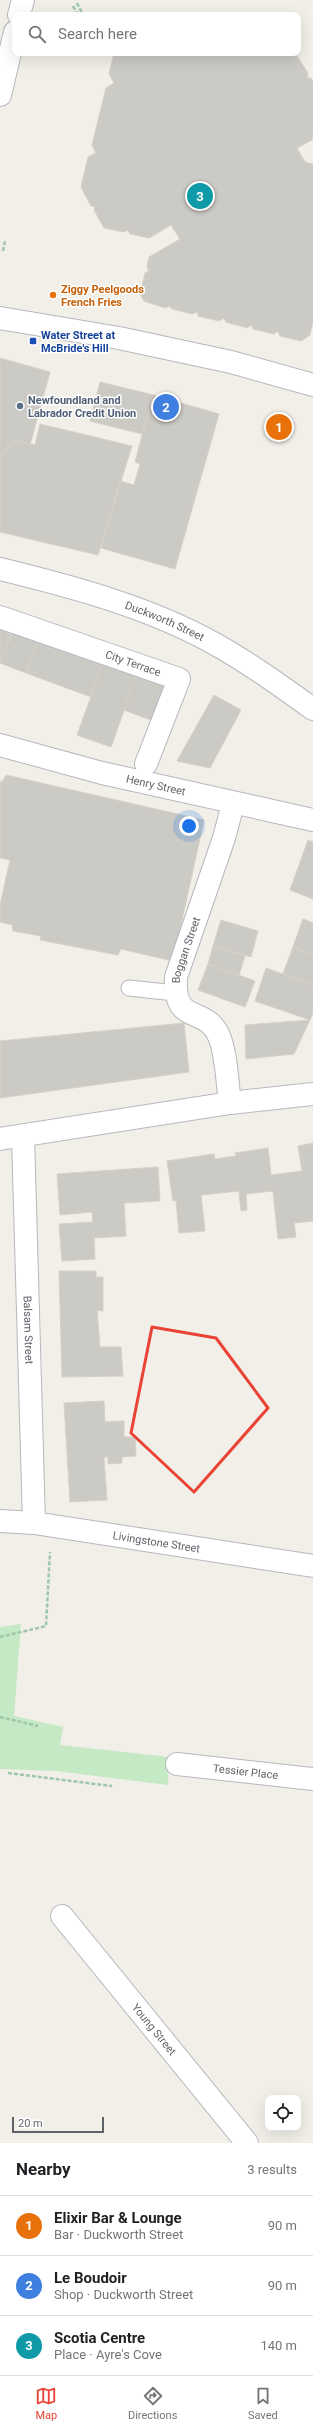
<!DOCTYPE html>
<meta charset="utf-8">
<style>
body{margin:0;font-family:Roboto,sans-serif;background:#f6f6f6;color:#202124}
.controls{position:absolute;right:12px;bottom:12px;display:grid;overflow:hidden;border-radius:8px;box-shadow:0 4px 16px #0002}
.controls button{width:36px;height:36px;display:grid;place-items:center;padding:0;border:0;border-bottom:1px solid #e0e0e0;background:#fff;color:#202124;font:20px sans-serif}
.scale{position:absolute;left:12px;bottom:10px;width:92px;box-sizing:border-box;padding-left:4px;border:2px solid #5f6368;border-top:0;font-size:11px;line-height:14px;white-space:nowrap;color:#5f6368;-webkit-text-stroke:3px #fff;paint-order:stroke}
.you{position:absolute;left:189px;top:826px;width:14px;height:14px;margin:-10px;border:3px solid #fff;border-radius:50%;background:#1a73e8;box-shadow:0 0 0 6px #1a73e833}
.badge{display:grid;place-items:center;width:26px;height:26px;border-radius:50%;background:#ea4335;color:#fff;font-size:13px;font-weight:700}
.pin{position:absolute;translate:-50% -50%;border:2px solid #fff;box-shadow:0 1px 4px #0006}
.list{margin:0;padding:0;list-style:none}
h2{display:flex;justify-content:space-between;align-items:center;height:52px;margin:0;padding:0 16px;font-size:17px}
h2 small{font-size:13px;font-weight:400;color:#757577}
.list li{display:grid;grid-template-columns:26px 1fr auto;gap:12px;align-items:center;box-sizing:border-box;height:60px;padding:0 16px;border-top:1px solid #e0e0e0}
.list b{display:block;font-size:15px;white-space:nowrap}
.list p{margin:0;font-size:13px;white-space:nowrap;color:#757577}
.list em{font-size:13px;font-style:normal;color:#757577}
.icon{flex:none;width:22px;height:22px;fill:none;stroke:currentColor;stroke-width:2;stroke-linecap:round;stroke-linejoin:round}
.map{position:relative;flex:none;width:313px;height:2143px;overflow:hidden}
.search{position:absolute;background:#fff;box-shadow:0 4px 16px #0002;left:12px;right:12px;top:12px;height:44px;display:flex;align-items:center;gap:10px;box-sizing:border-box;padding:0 14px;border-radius:8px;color:#757577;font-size:15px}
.sheet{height:232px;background:#fff}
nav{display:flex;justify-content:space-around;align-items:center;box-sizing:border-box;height:56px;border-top:1px solid #e0e0e0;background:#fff;font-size:11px;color:#757577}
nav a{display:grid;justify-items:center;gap:2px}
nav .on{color:#ea4335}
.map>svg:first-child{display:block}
.green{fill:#c5e8c5}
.building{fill:#cccac5;stroke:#d6d1c6}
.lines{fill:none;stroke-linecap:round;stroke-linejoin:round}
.service-casing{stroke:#b5b8bc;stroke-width:17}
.pedestrian-casing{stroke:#b5b8bc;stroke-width:24}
.minor-casing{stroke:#b5b8bc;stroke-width:24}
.tertiary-casing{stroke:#b5b8bc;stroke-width:24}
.secondary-casing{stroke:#b6babf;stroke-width:24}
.path{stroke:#9cc7a9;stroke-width:2.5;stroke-dasharray:4 2;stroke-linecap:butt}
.service{stroke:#fff;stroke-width:15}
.pedestrian{stroke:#fff;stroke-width:22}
.minor{stroke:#fff;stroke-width:22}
.tertiary{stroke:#fff;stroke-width:22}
.secondary{stroke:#fff;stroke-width:22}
.marked{fill:none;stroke:#ea4335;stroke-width:3;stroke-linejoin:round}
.food-dot{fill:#e8710a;stroke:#fff;stroke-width:1.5}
.transit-dot{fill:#1a4fb4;stroke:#fff;stroke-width:1.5}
.service-dot{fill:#5c6f8a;stroke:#fff;stroke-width:1.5}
.labels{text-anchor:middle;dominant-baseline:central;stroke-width:3;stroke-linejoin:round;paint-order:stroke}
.food-label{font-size:11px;font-weight:bold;fill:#c56008;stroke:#fff;text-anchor:start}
.transit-label{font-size:11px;font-weight:bold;fill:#164399;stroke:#fff;text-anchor:start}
.service-label{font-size:11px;font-weight:bold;fill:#4e5e75;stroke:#fff;text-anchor:start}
.street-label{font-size:11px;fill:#5f6368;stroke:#fff}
</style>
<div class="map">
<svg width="313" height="2143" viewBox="0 0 313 2143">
<rect width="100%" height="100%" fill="#f1efe8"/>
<path class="green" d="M21 1624 14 1716 63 1727 60 1745 169 1757 168 1785 56 1771 0 1769V1627Z"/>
<path class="building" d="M114 53H259L261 56 264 53H282L297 56 308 73 307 78H311L313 81V134L312 140 297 148 305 162 313 164V321L310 335 301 341 280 336 278 331 274 334 253 329 251 325 247 328 226 322 224 318 219 321 198 316 197 312 192 314 172 309 169 306 165 308 144 301 140 294 145 273 149 271 147 267 149 257 180 239 171 225 149 238 130 234 128 230 124 232 104 228 94 210 95 207 91 206 81 187 88 157 96 153 92 145 106 88 114 83 109 74Z
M0 358 50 372 30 445 14 440 0 458Z
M100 382 153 395 142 434 90 421Z
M153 395 219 414 175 569 101 548 120 481 134 485 140 464 135 462Z
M40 424 132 446 98 555 0 532V458L14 440 35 445Z
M0 630 11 634 0 664Z
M13 631 38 640 26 673 0 663Z
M38 640 104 661 91 697 26 673Z
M104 661 137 674 111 747 77 735Z
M137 674 166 683 153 721 124 710Z
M214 695 241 710 210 768 177 761Z
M6 775 204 820 173 961 121 949 118 955 40 940 41 936 13 931 12 925 0 922V905L10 860 0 858V781L2 782Z
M308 840 313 842V899L290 890Z
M303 919 313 923V955L293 947Z
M221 920 258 931 251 957 213 946Z
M213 946 245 956 239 975 208 964Z
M293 947 313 955V985L283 974Z
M208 964 255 981 245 1007 198 990Z
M266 968 313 985V1013L310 1020 255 1001Z
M310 1020 294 1054 246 1059 245 1025Z
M184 1023 189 1072 0 1098V1041Z
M313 1143V1221L294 1223 296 1237 278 1239 273 1191 246 1194 247 1210 241 1211 239 1191 201 1195 205 1231 179 1233 176 1200 173 1201 167 1161 214 1154 215 1159 236 1156 235 1153 268 1148 271 1175 302 1171 298 1146Z
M158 1167 160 1201 124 1203 126 1236 94 1238 95 1259 62 1261 59 1224 93 1222 92 1212 60 1215 57 1174Z
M59 1271H96V1277H103V1311L97 1310 100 1347H121L123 1376 62 1377Z
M104 1401 105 1422 124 1421V1437H135L136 1456 122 1457V1463L108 1464V1457H104L107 1500 70 1502 64 1403Z"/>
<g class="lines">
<defs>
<path id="service" d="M129 988 175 993"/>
<g id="pedestrian">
<path id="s1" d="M0 617 179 679 146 764"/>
</g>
<g id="minor">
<path d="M19 15 23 0"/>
<path d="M0 95 15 32"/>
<path id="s2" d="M0 745 102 773 313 820"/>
<path id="s3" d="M230 1103C227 1082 227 1056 219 1036 205 1004 173 1027 176 977L224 838 233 804"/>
<path id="s4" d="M23 1136 34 1523"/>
<path id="s5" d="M0 1521 34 1523 313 1566"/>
<path id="s6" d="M177 1764 313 1779"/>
<path id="s7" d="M62 1916 247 2143"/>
</g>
<g id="tertiary">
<path d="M0 318 119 338 231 362 313 385"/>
<path id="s8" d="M0 569C73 587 149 607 215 644 249 663 281 686 313 709"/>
</g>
<path id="secondary" d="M0 1139 230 1103 313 1094"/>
</defs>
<use href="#service" class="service-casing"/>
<use href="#pedestrian" class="pedestrian-casing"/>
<use href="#minor" class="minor-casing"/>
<use href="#tertiary" class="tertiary-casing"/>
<use href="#secondary" class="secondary-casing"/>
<path class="path" d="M77 3 83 15
M73 6 78 15
M3 251 5 241
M0 1637 46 1626 50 1552
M0 1717 38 1726
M8 1773 112 1786"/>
<use href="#service" class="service"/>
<use href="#pedestrian" class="pedestrian"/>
<use href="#minor" class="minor"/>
<use href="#tertiary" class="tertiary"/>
<use href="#secondary" class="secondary"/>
</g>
<path class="marked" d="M152 1327 216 1338 268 1408 194 1492 131 1433Z"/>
<circle class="food-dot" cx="53" cy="295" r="4"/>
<rect class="transit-dot" x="29" y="337" width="8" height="8" rx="2"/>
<circle class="service-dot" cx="20" cy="406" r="4"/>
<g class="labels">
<g class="food-label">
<text x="61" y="289">Ziggy Peelgoods<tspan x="61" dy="13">French Fries</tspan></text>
</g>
<g class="transit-label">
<text x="41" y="335">Water Street at<tspan x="41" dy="13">McBride's Hill</tspan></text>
</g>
<g class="service-label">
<text x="28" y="400">Newfoundland and<tspan x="28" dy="13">Labrador Credit Union</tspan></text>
</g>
<g class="street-label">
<text stroke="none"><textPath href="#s8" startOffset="173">Duckworth Street</textPath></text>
<text stroke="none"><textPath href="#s1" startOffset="141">City Terrace</textPath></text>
<text stroke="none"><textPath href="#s2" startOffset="161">Henry Street</textPath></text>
<text stroke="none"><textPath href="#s3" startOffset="176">Boggan Street</textPath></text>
<text stroke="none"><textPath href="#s4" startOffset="194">Balsam Street</textPath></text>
<text stroke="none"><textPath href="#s5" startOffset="158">Livingstone Street</textPath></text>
<text stroke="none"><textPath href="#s6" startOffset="69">Tessier Place</textPath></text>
<text stroke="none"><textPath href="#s7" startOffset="146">Young Street</textPath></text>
</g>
</g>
</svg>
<div class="controls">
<button><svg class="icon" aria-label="locate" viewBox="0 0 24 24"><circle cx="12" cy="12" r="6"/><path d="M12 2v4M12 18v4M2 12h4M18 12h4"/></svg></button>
</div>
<div class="scale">20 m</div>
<div class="you"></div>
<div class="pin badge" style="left:279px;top:427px;background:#e8710a">1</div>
<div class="pin badge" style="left:166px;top:407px;background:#3f7fe0">2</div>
<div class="pin badge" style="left:200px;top:196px;background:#0f9aa8">3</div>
<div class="search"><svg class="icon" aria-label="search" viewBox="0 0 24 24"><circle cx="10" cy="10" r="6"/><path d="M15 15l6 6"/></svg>Search here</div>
</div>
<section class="sheet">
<h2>Nearby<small>3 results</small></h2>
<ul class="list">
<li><span class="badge" style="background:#e8710a">1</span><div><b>Elixir Bar &amp; Lounge</b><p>Bar · Duckworth Street</p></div><em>90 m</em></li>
<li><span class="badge" style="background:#3f7fe0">2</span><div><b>Le Boudoir</b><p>Shop · Duckworth Street</p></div><em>90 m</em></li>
<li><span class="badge" style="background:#0f9aa8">3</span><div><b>Scotia Centre</b><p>Place · Ayre's Cove</p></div><em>140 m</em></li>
</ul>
</section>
<nav>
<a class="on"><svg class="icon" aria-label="map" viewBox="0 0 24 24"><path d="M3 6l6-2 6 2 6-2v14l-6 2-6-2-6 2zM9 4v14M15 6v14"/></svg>Map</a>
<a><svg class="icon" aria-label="directions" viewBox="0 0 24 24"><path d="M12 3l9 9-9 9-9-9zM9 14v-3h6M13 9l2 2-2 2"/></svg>Directions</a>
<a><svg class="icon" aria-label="saved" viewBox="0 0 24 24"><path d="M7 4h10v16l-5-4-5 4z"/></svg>Saved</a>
</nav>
